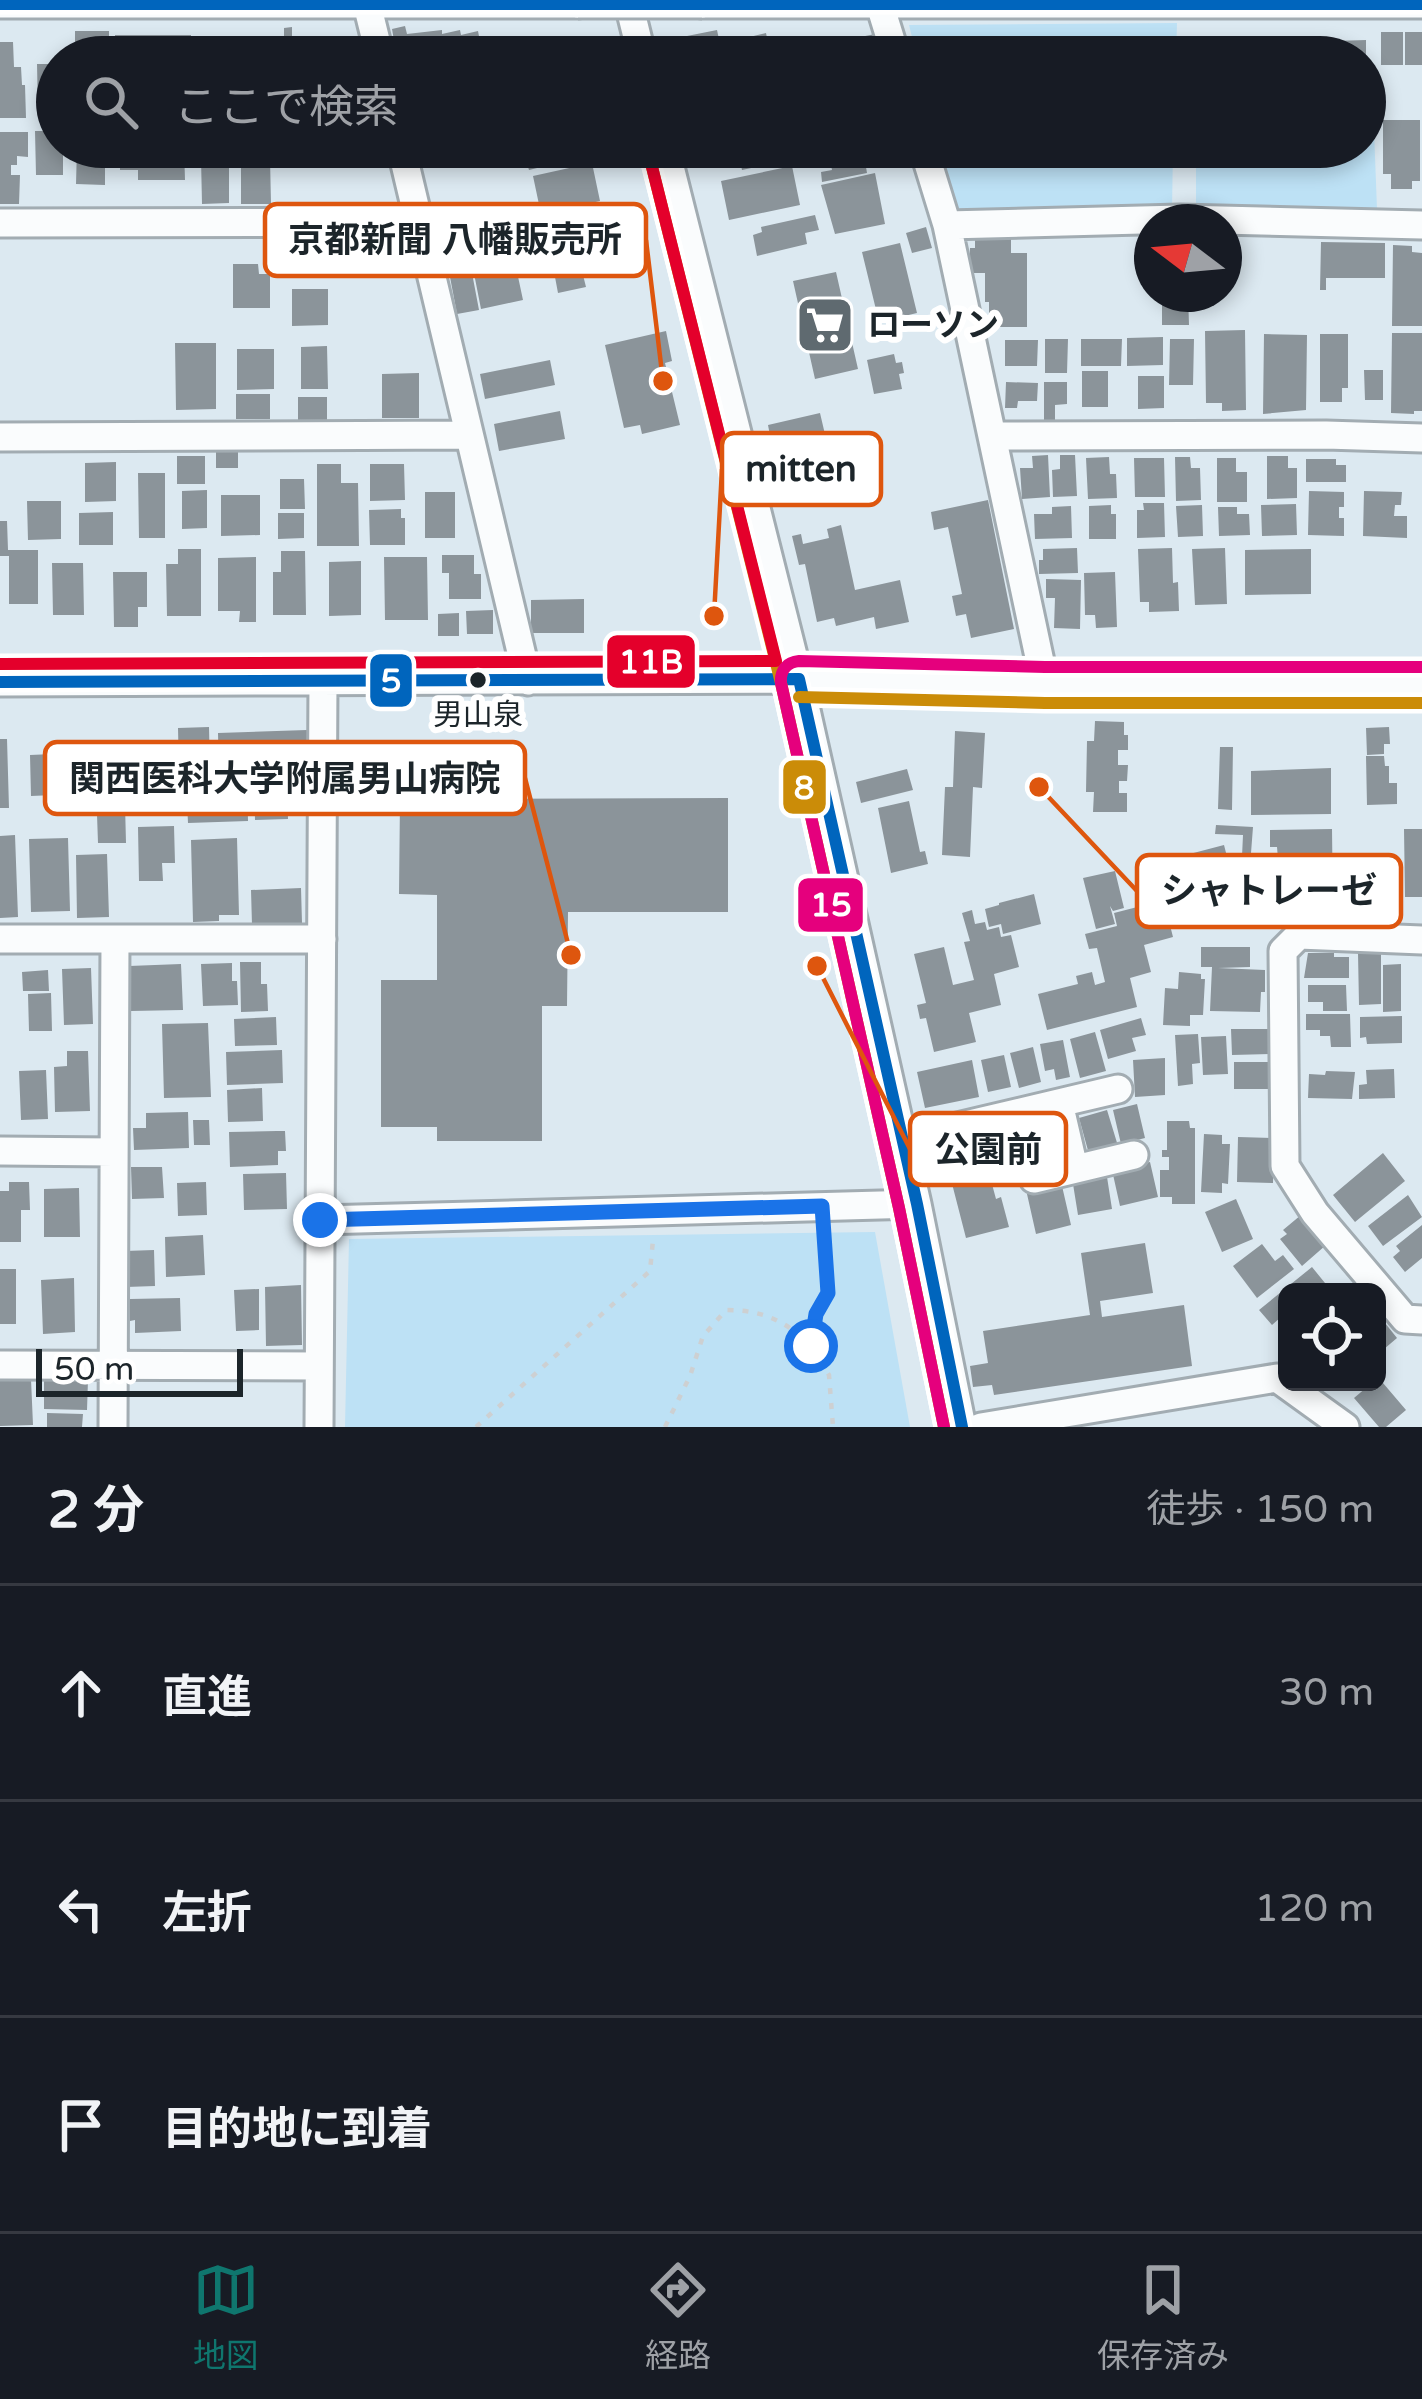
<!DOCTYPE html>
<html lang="ja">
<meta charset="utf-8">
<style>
body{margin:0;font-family:"Varela Round","Noto Sans JP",sans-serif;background:#20242c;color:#f1f3f6}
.controls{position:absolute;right:36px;bottom:36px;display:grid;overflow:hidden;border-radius:18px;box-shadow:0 6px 18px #0003}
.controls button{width:108px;height:108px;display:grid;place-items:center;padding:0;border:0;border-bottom:3px solid #363941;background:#171b24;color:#f1f3f6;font:60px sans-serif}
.compass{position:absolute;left:1134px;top:204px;width:108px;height:108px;border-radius:50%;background:#171b24;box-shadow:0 6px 18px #0003;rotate:286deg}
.scale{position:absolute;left:36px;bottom:30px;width:207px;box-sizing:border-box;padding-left:12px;border:6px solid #1c252a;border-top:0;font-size:33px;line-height:42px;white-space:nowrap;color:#1c252a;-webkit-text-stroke:9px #fff;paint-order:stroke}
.stop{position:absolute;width:36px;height:36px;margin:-27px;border:9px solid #1a73e8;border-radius:50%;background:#fff}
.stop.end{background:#1a73e8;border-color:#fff;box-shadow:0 3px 12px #0008}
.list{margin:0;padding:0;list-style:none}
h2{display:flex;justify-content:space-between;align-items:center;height:156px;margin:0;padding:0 48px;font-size:51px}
h2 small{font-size:39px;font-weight:400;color:#9ea1a6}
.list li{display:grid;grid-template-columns:78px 1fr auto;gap:36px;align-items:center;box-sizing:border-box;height:216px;padding:0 48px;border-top:3px solid #363941}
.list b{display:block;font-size:45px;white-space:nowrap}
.list em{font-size:39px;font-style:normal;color:#9ea1a6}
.icon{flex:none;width:66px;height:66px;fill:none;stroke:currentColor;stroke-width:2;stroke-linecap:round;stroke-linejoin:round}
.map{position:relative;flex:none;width:1422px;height:1427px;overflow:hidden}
.search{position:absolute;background:#171b24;box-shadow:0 6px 18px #0003;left:36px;right:36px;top:36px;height:132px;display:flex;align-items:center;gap:30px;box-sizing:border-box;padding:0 42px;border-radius:66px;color:#9ea1a6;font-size:45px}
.sheet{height:804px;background:#171b24}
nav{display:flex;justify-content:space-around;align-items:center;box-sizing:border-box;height:168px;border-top:3px solid #363941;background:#171b24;font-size:33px;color:#9ea1a6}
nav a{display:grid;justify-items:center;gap:6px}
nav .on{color:#0f766e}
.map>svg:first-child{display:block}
.green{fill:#bde1f5}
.building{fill:#8b949a}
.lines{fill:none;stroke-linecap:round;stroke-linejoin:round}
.minor-casing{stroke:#a2acb2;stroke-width:33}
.path{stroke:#cdd0d2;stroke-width:4.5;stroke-dasharray:6 9;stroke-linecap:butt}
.minor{stroke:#fafcfd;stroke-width:27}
.minor-bridge-casing{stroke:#a2acb2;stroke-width:33;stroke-linecap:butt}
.minor-bridge{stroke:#fafcfd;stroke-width:27}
.bus-1-casing{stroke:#fff;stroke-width:21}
.bus-2-casing{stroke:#fff;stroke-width:21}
.bus-3-casing{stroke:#fff;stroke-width:21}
.bus-4-casing{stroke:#fff;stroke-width:21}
.bus-1{stroke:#0065bd;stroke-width:12}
.bus-2{stroke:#cb8c08;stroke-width:12}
.bus-3{stroke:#e4002b;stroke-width:12}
.bus-4{stroke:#e5007d;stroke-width:12}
.route{stroke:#1a73e8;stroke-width:15}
.bus-dot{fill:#1c252a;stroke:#fff;stroke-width:4.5}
.labels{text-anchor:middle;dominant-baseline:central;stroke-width:12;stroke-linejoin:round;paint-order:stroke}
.bus-label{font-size:30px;fill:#1c252a;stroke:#fff}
.poi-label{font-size:33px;font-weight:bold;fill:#1c252a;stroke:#fff;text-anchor:start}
.leader{fill:none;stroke:#de560e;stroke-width:4.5}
.callout-dot{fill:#de560e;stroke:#fff;stroke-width:4.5}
.callout{fill:#fff;stroke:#de560e;stroke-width:4.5}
.callout-label{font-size:36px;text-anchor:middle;font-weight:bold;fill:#1c252a}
.line-badge{stroke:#fff;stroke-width:4.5}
.badge-label{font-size:33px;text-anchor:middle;font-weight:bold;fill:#fff}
</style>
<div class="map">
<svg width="1422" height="1427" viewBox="0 0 1422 1427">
<rect width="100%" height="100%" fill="#dce9f1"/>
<path class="green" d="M1177 23 1176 57H917L909 25Z
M1365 130H1374L1377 209 1196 208V147H1365Z
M939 147H1173L1172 210 956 216Z
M875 1232 910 1427H345L349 1239Z"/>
<path class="building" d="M405 26 407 34 442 30V34L460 30 461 35 478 31 483 57H397L392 29Z
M292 27V37H328V57H284V28Z
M717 30 720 44 766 33 771 57H687L682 37Z
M75 31H109V57H75Z
M1381 32H1403V65H1381Z
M1405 32H1422V65H1405Z
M875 34 880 57H834L831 43Z
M115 35H191V57H115Z
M1203 38H1249V57H1203Z
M1276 40H1308V57H1276Z
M1366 40V57H1334V41Z
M0 42H13L14 67H21L22 85H25L26 118H0Z
M595 42 599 57H509L559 44 561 49Z
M37 64H57V111H38Z
M1383 120H1420V181H1412V189H1391V174H1383Z
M35 131H57V147H63V175H36Z
M0 132H28V157L17 156V165H11V175H20L19 204H0Z
M77 147 109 149V165H105V185L76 184Z
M127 147H184L185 180H138V170H120V148Z
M413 147H486V149L417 166Z
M530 147H584L586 156 529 170 525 157 532 156Z
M737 147H771L774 163 742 170Z
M827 147H867L869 160 865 161 867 173 822 182 821 172 832 170Z
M201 158H229V203L202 204Z
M241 158H270L271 204H241Z
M592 163 600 201 541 214 533 176Z
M792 166 800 205 729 220 721 181Z
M875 173 885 224 835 234 821 185Z
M815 215 819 230 805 233 807 244 757 256 753 235 762 232 761 227Z
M926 227 932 248 912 253 906 233Z
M975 238H1011V253H1027V327H989V302H985V273H969L970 248H975Z
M510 239 523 300 481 309 469 248Z
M1321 242 1385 243V278H1326V290H1320Z
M900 243 917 313 879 322 862 252Z
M1393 245 1412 246V252L1422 253V326H1392Z
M233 264H258L259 274H270V308H233Z
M582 271 586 287 558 293 555 277Z
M836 272 858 369 815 379 793 281Z
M472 273 479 310 457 314 450 277Z
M292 289H328V325L292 326Z
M1162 294H1188L1189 325H1162Z
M1245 330 1246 410 1222 411V403H1206L1205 331Z
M666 331 672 361 665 363 680 425 642 434 640 425 624 428 605 345Z
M1392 333H1422V411H1414V414L1391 413Z
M1264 334 1307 335 1306 410 1263 414Z
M1320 334H1348V388H1342V402H1320Z
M1163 337V365L1127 366V338Z
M1045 339H1068L1067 373H1045Z
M1081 339H1122L1121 366H1081Z
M1170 339H1194L1193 385H1169Z
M1005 340H1038L1037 366H1005Z
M175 343H216V409L176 410Z
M327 346 328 389H301V347Z
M237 349H274V389L237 390Z
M894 354 896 363 902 362 904 373 899 374 902 389 874 394 867 360Z
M550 360 555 385 485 399 480 374Z
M1364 370H1383V400H1365Z
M1082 371H1108V407H1082Z
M419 373V418H382V374Z
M1138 376H1164V408L1138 409Z
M1006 382 1038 383 1037 401H1018L1017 408H1005Z
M1044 382H1067V404L1055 405V420H1044Z
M236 394H270V419H236Z
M298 397H327V420H298Z
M560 411 565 439 499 451 494 424Z
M820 413 831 460 777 472 768 425Z
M216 449H238V468H216Z
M1048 455 1050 497 1022 499 1020 468H1033L1032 456Z
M1060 455H1075L1077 496 1053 497 1052 470 1060 469Z
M177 456H205V484H177Z
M1267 456H1288V468H1297V498L1267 499Z
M1109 457 1110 474H1116L1117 498 1088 499 1086 458Z
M1175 457H1190L1191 468H1200L1201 500 1176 501Z
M1134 458H1164L1165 497H1135Z
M1217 458H1236V472H1247V502H1217Z
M1306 459H1336V465H1346V482H1306Z
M116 462V501L85 502V463Z
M317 464H341V483H358L359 546H317Z
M370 464H404L405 500 370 501Z
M138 473H165V538H139Z
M280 479H304L305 509H280Z
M207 490V528L182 529V491Z
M1309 491 1344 492V507H1339V518H1344V536L1308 535Z
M1364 491 1402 492 1401 505H1395L1394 516H1407V538L1363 536Z
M425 492H455V538H425Z
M221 495H260V535L221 536Z
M988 500 1014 629 971 638 966 614 956 616 952 596 962 594 948 527 934 530 931 512Z
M27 501H61V539L28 540Z
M1143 503H1164L1165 537 1137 538V510H1144Z
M1296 504 1297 535 1262 536 1261 505Z
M1111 505V514H1116V539H1089V506Z
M1202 505 1203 536 1178 537 1176 506Z
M1071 506 1072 538 1035 539 1034 514H1052V507Z
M1218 507H1237V514H1249L1250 535 1219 536Z
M401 509V518H405V545H370L369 510Z
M113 512V545H79V513Z
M278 513H304V538L278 539Z
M0 521H7L8 550H38V604H9V556H0Z
M841 525 855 590 900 580 909 622 876 629 874 617 836 626 834 618 817 622 805 564 799 565 792 536 801 534 803 544 829 538 827 529Z
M1077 548 1078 573 1039 574V560H1043V549Z
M1172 548 1173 583 1178 582 1179 611 1149 612V602H1140L1138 549Z
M1225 548 1227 604 1195 605 1192 549Z
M178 549H201V616H167L166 564H178Z
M1311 549V594L1245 595V550Z
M281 551H305L306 615H273V572H281Z
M442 555H474V574H481V599H449V573H442Z
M256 557V622H239L240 611H218V558Z
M384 557H427L428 620H385Z
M361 561V615L329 616V562Z
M52 563H83L84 615H53Z
M113 572H147V607H138V627H114Z
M1115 572 1117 627 1096 628 1095 615H1085L1084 573Z
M1046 579 1081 580 1080 629 1054 628 1055 598H1046Z
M584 599V633H531V600Z
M493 610V634H467L466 611Z
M459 613V636H438V614Z
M1095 721 1124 722V735H1128V750H1118V765H1128L1127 781H1119V793H1127V812H1093L1094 792H1086L1087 741H1094Z
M209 727 210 772 179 773 178 728Z
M1389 727 1390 744H1384V754L1367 755 1366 728Z
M307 730 308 774 219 777 218 733Z
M955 731 985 733 982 788 973 787 970 857 942 855 945 787H953Z
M0 739H7L9 808H0Z
M1220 747H1233L1232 810 1218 809Z
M53 754 54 795 31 796 30 755Z
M1366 756H1384L1385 766H1389V783H1397V804L1367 805Z
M124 765 126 843H98L96 786H84L83 766Z
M1331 768V814L1251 815V771Z
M907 769 913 790 861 803 856 782Z
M247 780 248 821 188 823 186 781Z
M287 784 288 819 255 820 254 785Z
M728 798V912H568L567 1006H542V1141H437V1127H381V980H437V895L399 894 400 799Z
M909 801 920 852 925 851 928 864 891 873 878 808Z
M1216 825 1253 827 1249 879 1241 878 1243 835 1215 834Z
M174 826 175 863H162L163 881H139L138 827Z
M1332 829 1333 913 1305 914V918H1287V900H1297L1296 858 1278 859 1277 847H1270V830Z
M1404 829H1422V897H1405Z
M15 835 18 917 0 918V836Z
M68 838 70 911 31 912 29 839Z
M237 838 239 915H219V921L193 922 191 840Z
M1224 845 1233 880 1163 898 1173 937 1144 945 1151 972 1130 978 1137 1007 1047 1030 1038 994 1078 984 1076 976 1092 972 1095 985 1105 982 1097 948 1089 949 1085 934 1117 926 1114 913 1149 904 1140 867Z
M107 854 109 917 77 918 76 855Z
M1115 871 1124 908 1113 911 1110 906 1115 924 1096 929 1083 878Z
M301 888 302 923 252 925 251 890Z
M1034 894 1041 924 1003 934 1001 924 989 927 985 909 999 905V903Z
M972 910 975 924 985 922 987 930 999 927 1001 937 1011 935 1019 967 994 974 1001 1005 969 1013 976 1042 934 1052 926 1018 920 1019 917 1005 926 1003 914 954 944 947 953 985 974 980 964 942 970 941 962 913Z
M1201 947H1250V967L1218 968 1265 970V992H1261L1260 1012 1210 1011 1212 967H1201Z
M1308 953H1334V957H1349V978H1304Z
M1358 953 1381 954V1004L1359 1005Z
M240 962H261V984H267L268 1011 241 1012Z
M232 963V981H237L238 1005 203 1006 201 964Z
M181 964 183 1010 131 1011 129 966Z
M1401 964V1011L1383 1012V965Z
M91 968 93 1024 64 1025 62 969Z
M48 970 49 991H23L22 972Z
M1179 972 1201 974V979H1205L1203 1015H1190V1026L1163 1025 1165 988 1178 989Z
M1308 985H1346L1347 1011H1323V1002H1308Z
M51 993 52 1031H29L28 994Z
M1306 1014H1350L1351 1047H1331L1330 1036H1320V1030H1306Z
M1402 1016V1043L1367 1044 1366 1037 1360 1038V1017Z
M276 1017 277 1045 235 1046 234 1019Z
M1141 1018 1146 1035 1132 1038 1136 1051 1108 1059 1100 1030Z
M208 1023 211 1097 164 1098 162 1024Z
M1231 1029H1269L1270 1054 1232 1055Z
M1095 1032 1106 1071 1080 1078 1070 1039Z
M1198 1034 1200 1063 1192 1064 1193 1084 1178 1086 1175 1035Z
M1226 1036 1228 1074 1203 1075 1201 1037Z
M1063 1040 1070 1077 1056 1080 1054 1069 1045 1071 1040 1044Z
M1033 1047 1041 1082 1019 1088 1010 1053Z
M282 1050 283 1083 227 1085 226 1052Z
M67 1051H88L90 1111 55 1112 54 1067 67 1066Z
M1004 1055 1011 1087 988 1092 981 1060Z
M1165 1058V1095L1135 1097 1133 1060Z
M972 1060 979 1097 925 1108 917 1072Z
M1234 1062H1272V1089H1234Z
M1394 1069 1395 1098 1359 1099V1085L1367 1084 1366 1070Z
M46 1070 48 1119 21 1120 19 1071Z
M1326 1071 1355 1072 1352 1099 1308 1098 1309 1074 1325 1075Z
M262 1088 263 1121 228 1122 227 1090Z
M1137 1104 1145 1138 1121 1144 1113 1110Z
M1107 1110 1118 1146 1089 1154 1079 1118Z
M188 1112 189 1148 134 1150 133 1128H146V1113Z
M193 1120H209L210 1145H194Z
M1167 1121H1189L1190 1128H1195V1204H1172V1197H1160V1170H1169V1157H1162V1150H1167Z
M277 1131H285L286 1151H278V1165L230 1167 229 1132Z
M1204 1134 1222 1135V1144H1230L1228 1184 1222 1183V1193L1201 1192Z
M1238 1137 1274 1138 1273 1183 1237 1182Z
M1383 1153 1405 1181 1355 1222 1333 1195Z
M986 1162 996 1199 1001 1197 1009 1227 966 1238 949 1172Z
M1150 1162 1158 1197 1120 1206 1112 1170Z
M131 1167H162L164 1198 132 1199Z
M286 1173 287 1209 244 1210 243 1174Z
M1107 1177 1112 1209 1078 1215 1073 1184Z
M9 1182H29L30 1210H21V1242H0V1191H9Z
M206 1182 207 1215 178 1216 177 1183Z
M1062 1186 1071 1225 1036 1234 1027 1194Z
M79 1188 80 1237H44V1189Z
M1408 1195 1422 1217 1383 1246 1368 1226Z
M1236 1199 1253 1239 1222 1252 1205 1212Z
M1301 1215 1326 1245 1302 1266 1280 1239 1287 1234 1283 1230Z
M1422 1225V1258L1405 1272 1393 1257 1400 1251 1396 1246Z
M203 1235 205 1275 166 1277 165 1237Z
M1145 1243 1153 1293 1100 1301 1102 1317 1184 1305 1192 1366 994 1395 992 1385 973 1387 970 1366 988 1363 983 1331 1090 1315 1081 1253Z
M1262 1244 1275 1261 1283 1255 1294 1269 1257 1298 1233 1266Z
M154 1250 155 1286 126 1287 125 1251Z
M1312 1267 1325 1283 1315 1292H1287V1324L1281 1317 1272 1325 1259 1310Z
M0 1269H16V1324H0Z
M74 1278 75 1332 43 1334 41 1280Z
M301 1285 302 1345 266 1346 265 1287Z
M259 1289V1330L236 1331 234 1290Z
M180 1298 181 1331 135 1333V1320L130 1321V1299Z
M1381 1318 1397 1338 1377 1355V1321Z
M1377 1376 1406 1410 1386 1427H1379L1354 1398 1373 1382H1377Z
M31 1379 33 1425 0 1426V1380Z
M44 1379 88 1380 87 1410 44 1409Z
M47 1413 83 1414 82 1427H47Z"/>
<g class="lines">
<defs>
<path id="minor" d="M366 0 380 57
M628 0 642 57
M0 4H578
M702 4H1422
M880 5 896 57
M401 147 528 681
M665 147 799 679 917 1204 962 1427
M923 147 947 225 1045 685
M0 223 419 222
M947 225 1180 219 1422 225
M993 436 1326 435 1422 438
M0 437 469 435
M0 682 799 679 1045 685H1422
M0 939H322
M1422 940 1299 935 1283 951 1285 1166 1315 1213 1405 1319 1422 1320
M1059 1103 1074 1168
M902 1140 1118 1089
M0 1151 114 1152
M1034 1179 1134 1155
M320 1220 917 1204
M0 1365 319 1366
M113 1427 115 939
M319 1427 323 681
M981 1427 1277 1378 1345 1427"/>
</defs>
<use href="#minor" class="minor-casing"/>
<path class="path" d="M812 1348 829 1375 833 1427
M476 1427 650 1271 653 1240
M665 1427 690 1376 703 1336 726 1310C763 1310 786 1321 811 1346L816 1314 828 1293 823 1233"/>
<use href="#minor" class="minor"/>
<defs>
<path id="minor-bridge" d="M578 4H702"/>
</defs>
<use href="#minor-bridge" class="minor-bridge-casing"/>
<use href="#minor-bridge" class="minor-bridge"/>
<defs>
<path id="bus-1" d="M0 4H1422
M0 682 799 679 917 1204 962 1427"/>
<path id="bus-2" d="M648 151 781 683 899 1208 944 1427
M799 697 1045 703H1422"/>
<path id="bus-3" d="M0 664 776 661 648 151"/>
<path id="bus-4" d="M944 1427 899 1208 781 683C780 670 787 662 799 661L1045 667H1422"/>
</defs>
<use href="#bus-1" class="bus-1-casing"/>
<use href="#bus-2" class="bus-2-casing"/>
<use href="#bus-3" class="bus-3-casing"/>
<use href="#bus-4" class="bus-4-casing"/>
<use href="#bus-1" class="bus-1"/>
<use href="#bus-2" class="bus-2"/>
<use href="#bus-3" class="bus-3"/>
<use href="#bus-4" class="bus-4"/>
</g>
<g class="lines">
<path class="route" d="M320 1220 822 1206 828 1293 816 1314 811 1346"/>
</g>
<defs>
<symbol id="supermarket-square" viewBox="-11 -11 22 22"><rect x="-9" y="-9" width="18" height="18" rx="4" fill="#5f6a70" stroke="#fff"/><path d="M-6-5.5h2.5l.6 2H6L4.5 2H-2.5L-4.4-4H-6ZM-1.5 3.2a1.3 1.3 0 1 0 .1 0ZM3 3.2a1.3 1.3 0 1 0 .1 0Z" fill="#fff"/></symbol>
</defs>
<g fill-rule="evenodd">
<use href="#supermarket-square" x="792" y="292" width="66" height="66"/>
</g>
<circle class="bus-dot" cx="478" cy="680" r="10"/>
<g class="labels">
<g class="bus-label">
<text x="478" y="715">男山泉</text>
</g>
<g class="poi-label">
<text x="867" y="325">ローソン</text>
</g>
</g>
<path class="leader" d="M663 381L646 240M714 616L722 469M571 955L525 778M1039 787L1137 891M817 966L910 1149"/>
<g class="callout-dot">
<circle cx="663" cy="381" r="12"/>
<circle cx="714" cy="616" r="12"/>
<circle cx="571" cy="955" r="12"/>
<circle cx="1039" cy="787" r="12"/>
<circle cx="817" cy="966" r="12"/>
</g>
<g class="callout">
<rect x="265" y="204" width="381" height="72" rx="12"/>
<rect x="722" y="433" width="159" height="72" rx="12"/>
<rect x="45" y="742" width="480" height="72" rx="12"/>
<rect x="1137" y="855" width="264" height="72" rx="12"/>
<rect x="910" y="1113" width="156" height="72" rx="12"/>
</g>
<g class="callout-label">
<text x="455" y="252">京都新聞 八幡販売所</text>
<text x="801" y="481">mitten</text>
<text x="285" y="791">関西医科大学附属男山病院</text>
<text x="1269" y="903">シャトレーゼ</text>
<text x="988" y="1162">公園前</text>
</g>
<g class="line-badge">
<rect x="605" y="633" width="92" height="57" rx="12" fill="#e4002b"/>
<rect x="368" y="652" width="46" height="57" rx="12" fill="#0065bd"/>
<rect x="781" y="758" width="47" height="58" rx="12" fill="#cb8c08"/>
<rect x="796" y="876" width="69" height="58" rx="12" fill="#e5007d"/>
</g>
<g class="badge-label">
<text x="651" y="673">11B</text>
<text x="391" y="692">5</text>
<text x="804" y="799">8</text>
<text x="831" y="916">15</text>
</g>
</svg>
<div class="controls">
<button><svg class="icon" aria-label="locate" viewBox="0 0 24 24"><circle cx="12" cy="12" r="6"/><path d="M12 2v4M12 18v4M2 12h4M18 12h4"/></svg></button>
</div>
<svg class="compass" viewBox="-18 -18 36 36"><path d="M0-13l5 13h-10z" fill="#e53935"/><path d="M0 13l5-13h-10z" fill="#9ea1a6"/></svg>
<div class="scale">50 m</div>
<div class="stop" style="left:811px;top:1346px"></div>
<div class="stop end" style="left:320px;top:1220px"></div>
<div class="search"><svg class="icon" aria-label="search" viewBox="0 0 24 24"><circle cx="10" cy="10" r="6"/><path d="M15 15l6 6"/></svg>ここで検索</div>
</div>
<section class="sheet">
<h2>2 分<small>徒歩 · 150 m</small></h2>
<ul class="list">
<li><svg class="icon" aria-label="ahead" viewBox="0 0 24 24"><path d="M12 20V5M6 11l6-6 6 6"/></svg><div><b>直進</b></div><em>30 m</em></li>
<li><svg class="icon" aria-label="left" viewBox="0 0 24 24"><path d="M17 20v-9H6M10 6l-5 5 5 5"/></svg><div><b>左折</b></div><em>120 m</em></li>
<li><svg class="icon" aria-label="arrive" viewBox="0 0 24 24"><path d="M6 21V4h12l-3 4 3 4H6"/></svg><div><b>目的地に到着</b></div></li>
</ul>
</section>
<nav>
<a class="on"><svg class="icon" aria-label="map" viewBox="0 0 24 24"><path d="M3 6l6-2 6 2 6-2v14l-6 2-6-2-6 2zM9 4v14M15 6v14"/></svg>地図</a>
<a><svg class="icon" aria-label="directions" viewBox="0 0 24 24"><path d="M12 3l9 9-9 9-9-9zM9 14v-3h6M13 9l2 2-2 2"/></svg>経路</a>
<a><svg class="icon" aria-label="saved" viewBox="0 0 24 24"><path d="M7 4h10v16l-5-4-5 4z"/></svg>保存済み</a>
</nav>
